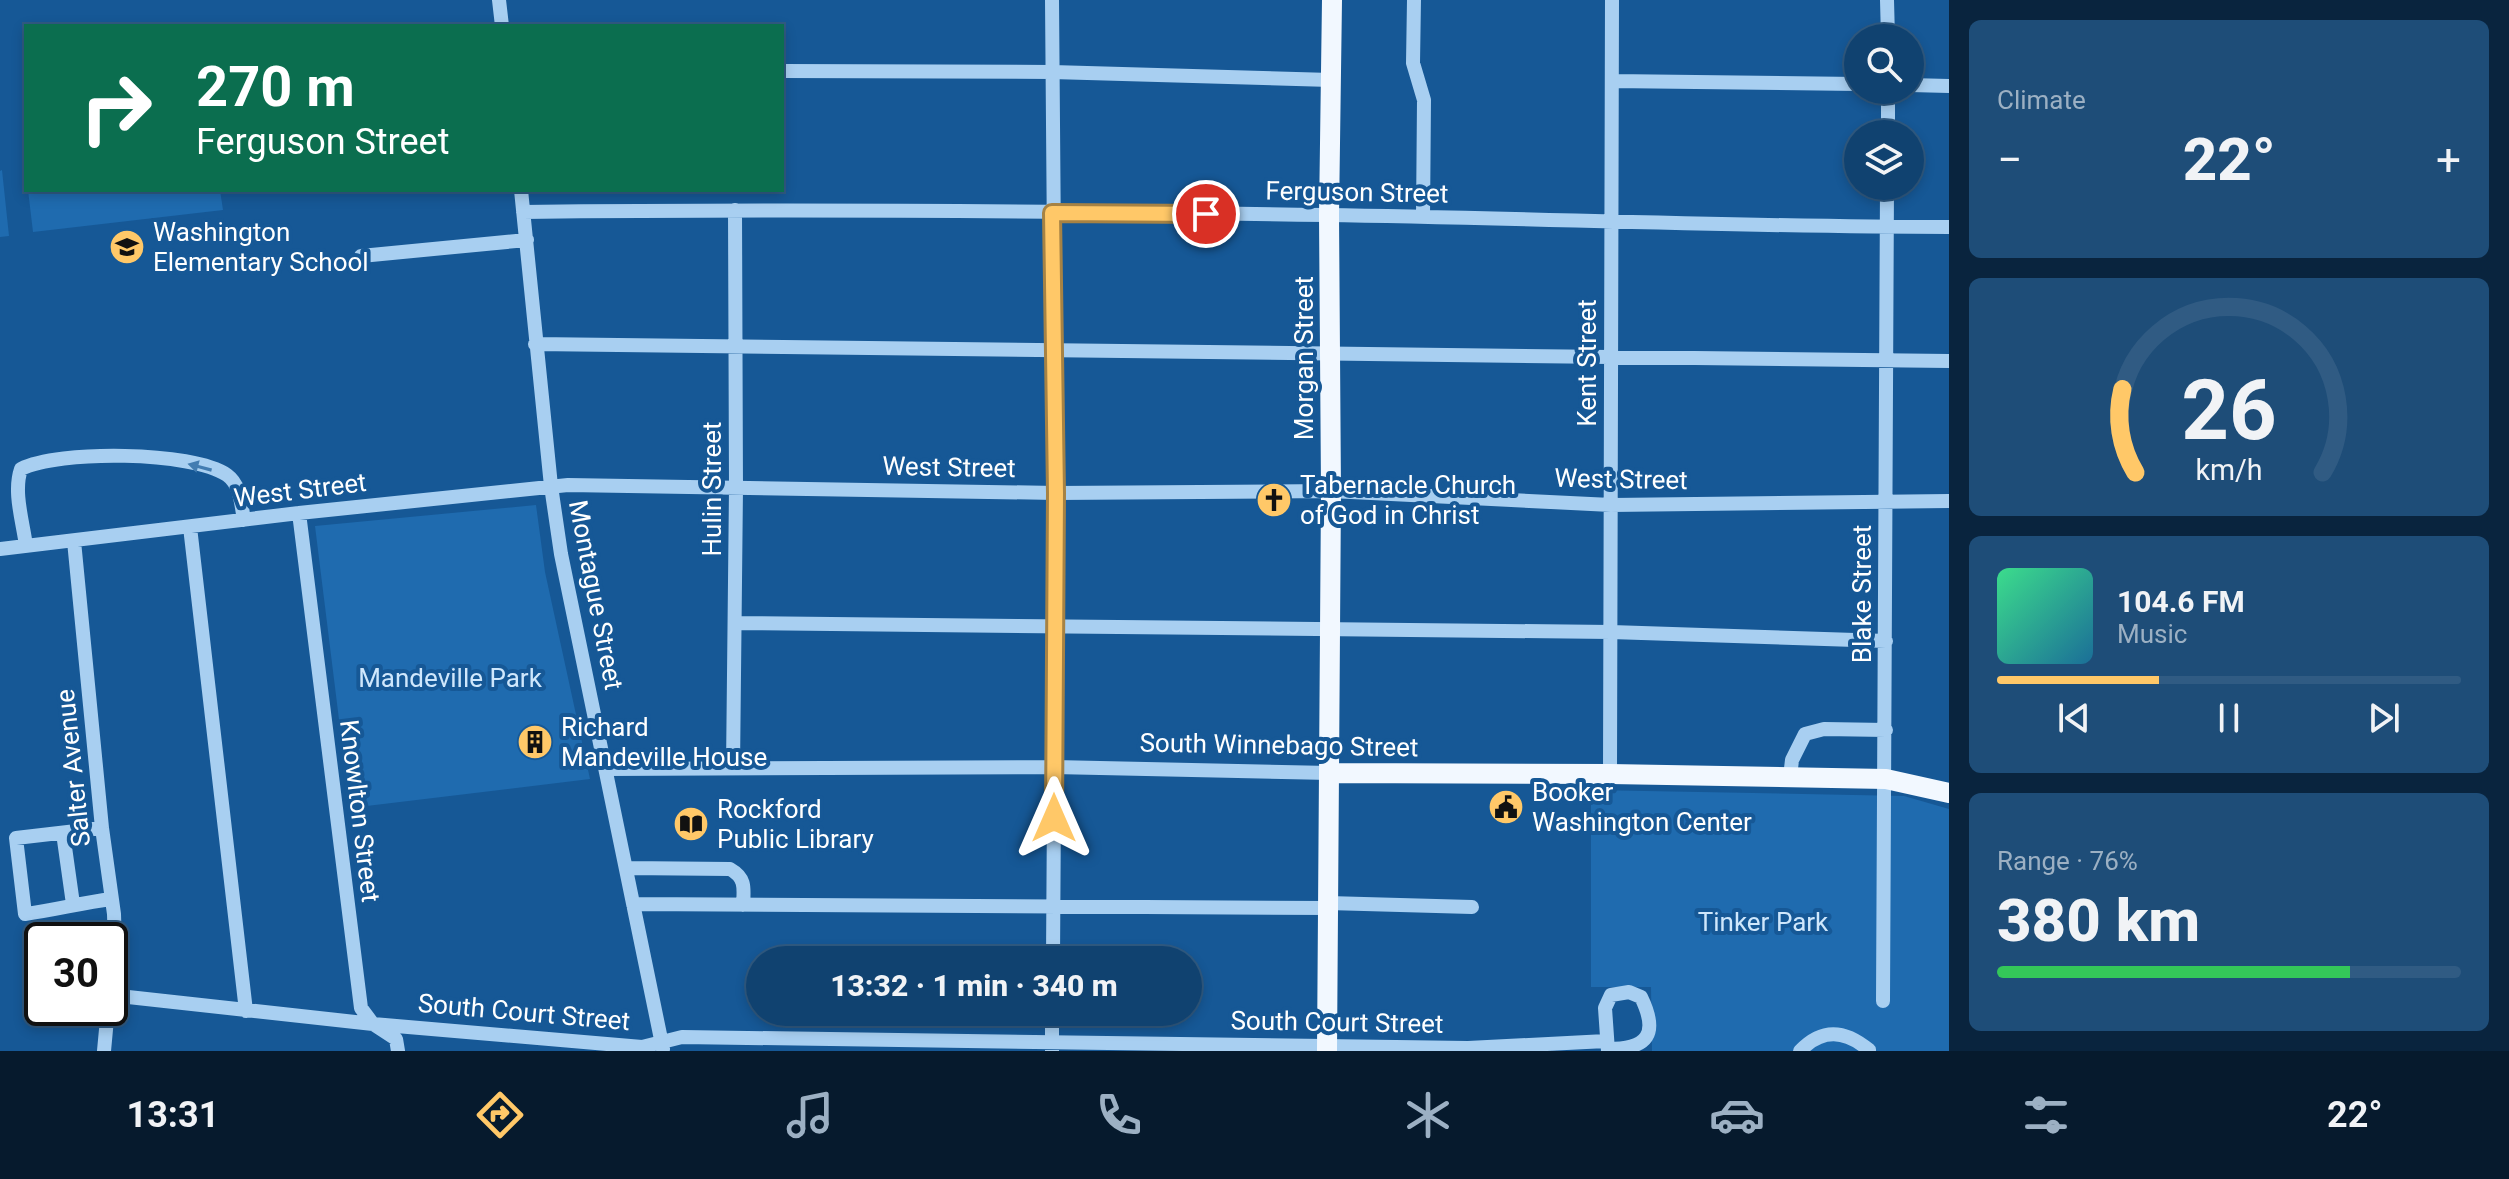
<!DOCTYPE html>
<html lang="en">
<head>
<meta charset="utf-8">
<style>
  body { margin:0; font-family:Roboto,sans-serif; background:#1e4d78; color:#f1f3f6; height:100vh; display:flex; flex-direction:column; font-size:30px; white-space:nowrap }
  * { box-sizing:border-box; margin:0 }
  p { font-size:26px; color:#9cb0c3 }
  .icon { flex:none; width:44px; height:44px; fill:none; stroke:currentColor; stroke-width:2; stroke-linecap:round; stroke-linejoin:round }
  .map { position:relative; flex:1; overflow:hidden }
  .panel { display:flex; flex-direction:column; gap:20px; padding:20px; background:#09243e; width:560px }
  .panel>* { flex:none }
  .hud { position:absolute; left:24px; top:24px; width:760px; height:168px; border-radius:0px; box-shadow:0 4px 12px #0003,0 0 0 2px #305b83; background:#0b6e4f; color:#fff; overflow:hidden }
  .tools { position:absolute; left:1844px; top:24px; display:grid; gap:16px }
  .tools a { display:grid; place-items:center; width:80px; height:80px; border-radius:50%; background:#104270; box-shadow:0 4px 12px #0003,0 0 0 2px #305b83; font-size:40px }
  .speed { position:absolute; left:24px; top:922px; display:flex; gap:16px; font-size:40px; font-weight:700; text-align:center }
  .speed>* { display:grid; place-content:center; width:104px; height:104px; border-radius:50%; background:#104270; box-shadow:0 4px 12px #0003,0 0 0 2px #305b83; line-height:1 }
  .speed .limit { border:4px solid #111; border-radius:12px; background:#fff; color:#111 }
  .pin { position:absolute; display:grid; place-items:center; width:68px; height:68px; color:#fff; margin:-34px; border:4px solid #fff; border-radius:50%; box-shadow:0 2px 8px #0007 }
  .me { position:absolute; width:88px; margin:-44px; rotate:0deg; stroke-linejoin:round; filter:drop-shadow(0 0 6px #0008) }
  .turn { display:flex; align-items:center; gap:28px; height:168px; padding:0 40px; font-size:36px }
  .turn .icon { width:104px; height:104px; stroke-width:2.5 }
  .turn b { display:block; font-size:56px; line-height:68px }
  .big { font-size:60px; font-weight:800; line-height:1.1 }
  .panel .widget { flex:1; display:flex; flex-direction:column; justify-content:center; gap:12px; min-width:0; padding:0 28px; border-radius:12px; background:#1e4d78 }
  .panel .dial { align-items:center; gap:0 }
  .dial svg { height:208px; overflow:visible; fill:none; stroke:#305b83; stroke-width:7; stroke-linecap:round; text-anchor:middle }
  .dial text { fill:#f1f3f6; stroke:none }
  .song { display:flex; align-items:center; gap:24px }
  .cover { width:96px; height:96px; border-radius:12px; background:linear-gradient(135deg,hsl(150 70% 55%),hsl(200 70% 35%)) }
  .played { height:8px; border-radius:4px; background:linear-gradient(90deg,#ffc868 35%,#305b83 35%) }
  .keys { display:flex; justify-content:space-around; direction:ltr }
  .heat { display:flex; justify-content:space-between; align-items:center; font-size:44px; direction:ltr }
  .charge { height:12px; border-radius:6px; background:linear-gradient(90deg,#34c759 76%,#305b83 0) }
  .trip { position:absolute; left:746px; top:946px; width:456px; height:80px; border-radius:40px; background:#104270; box-shadow:0 4px 12px #0003,0 0 0 2px #305b83; font-weight:800; line-height:80px; text-align:center }
  .tabs { display:flex; height:128px; justify-content:space-around; align-items:center; background:#061a2d; color:#9cb0c3 }
  .tabs .icon { width:56px; height:56px }
  .tabs .on { color:#ffc868 }
  .tabs b { font-size:36px; color:#f1f3f6 }
  main { display:flex; flex:1; min-height:0 }
  .map>svg:first-child { display:block }
</style>
</head>
<body>
<main>
<div class="map">
<svg width="1949" height="1051" viewBox="0 0 1949 1051">
  <rect width="100%" height="100%" fill="#165896"/>
  <!-- park -->
  <path fill="#1f6baf" d="M 2,170 L 9,236 L 0,237 L 0,171 Z
    M 28,190 L 220,190 L 223,210 L 33,232 Z
    M 536,505 L 545,572 L 590,779 L 350,808 L 315,526 Z
    M 1591,790 L 1904,796 L 1949,809 L 1949,1051 L 1652,1051 L 1651,987 L 1591,987 Z"/>
  <g fill="none" stroke-linecap="round" stroke-linejoin="round">
    <!-- minor -->
    <path stroke="#a8cff1" stroke-width="14" d="M 499,0 L 502,26
      M 1052,0 L 1056,493 L 1053,960
      M 1414,0 L 1413,63 L 1424,100 L 1423,217
      M 1887,0 L 1888,38
      M 782,71 L 1052,72 L 1331,80
      M 1612,81 L 1858,84
      M 1910,85 L 1949,86
      M 1888,134 L 1888,90
      M 521,190 L 551,486 L 561,554 L 663,1049
      M 523,212 C 791,209 1058,211 1326,215 C 1534,218 1741,227 1949,227
      M 361,256 L 527,240
      M 535,344 L 1949,361
      M 299,513 L 361,1008 L 373,1024 L 396,1039 L 398,1051
      M 190,527 L 246,1011
      M 74,541 L 102,828 L 114,914 L 115,948 L 110,991
      M 26,546 C 23,522 13,492 21,469 C 58,450 192,451 227,475 C 241,485 241,505 244,520
      M 0,549 L 299,513 L 568,485 L 1056,493 L 1331,491 L 1611,505 L 1949,501
      M 735,623 L 1611,632 L 1886,641
      M 733,768 L 736,488 L 735,210
      M 607,769 L 1054,767 L 1330,773
      M 1610,774 L 1612,0
      M 1790,777 L 1792,760 L 1805,734 L 1824,729 L 1886,730
      M 102,828 L 16,838 L 25,914 C 55,910 81,903 111,899
      M 63,833 L 73,904
      M 626,868 L 730,869 C 746,878 744,888 743,905
      M 1328,903 L 1472,907
      M 633,904 L 1328,908
      M 110,995 L 373,1024 L 642,1047 L 682,1037 L 1468,1048 L 1606,1041
      M 1883,1001 L 1887,186
      M 104,1051 L 108,1008
      M 1052,1051 L 1052,1012
      M 1608,1051 L 1605,1008 L 1611,995 L 1629,992 L 1641,997 C 1659,1034 1648,1049 1608,1049
      M 1800,1051 C 1822,1028 1845,1030 1869,1050"/>
    <!-- major -->
    <path stroke="#f2f8ff" stroke-width="20" d="M 1330,773 L 1610,774 L 1886,779 L 1949,793
      M 1327,1051 L 1331,491 L 1329,215 L 1332,0"/>
  </g>
  <!-- one-way arrows -->
  <defs><path id="oneway-solid" d="M-6-.8H1V-3.2L6.5 0L1 3.2V.8H-6Z" transform="scale(2)"/></defs>
  <use fill="#427cb1" href="#oneway-solid" transform="translate(200 467) rotate(-165)"/>
  <g fill="none" stroke-linecap="round" stroke-linejoin="round">
    <defs>
      <path id="route" d="M 1054,818 L 1056,493 L 1052,213 L 1206,214"/>
    </defs>
    <!-- route casing -->
    <use href="#route" stroke="#a68244" stroke-width="20"/>
    <!-- route -->
    <use href="#route" stroke="#ffc868" stroke-width="14"/>
  </g>
  <!-- icons -->
  <defs>
    <symbol id="school-disc" viewBox="-11 -11 22 22"><circle r="9.5" fill="#ffc868" stroke="#165896"/><path d="M0-5L7-2L0 1L-7-2ZM-4 1L0 2.5L4 1V4Q0 6-4 4Z" fill="#111"/></symbol>
    <symbol id="church-disc" viewBox="-11 -11 22 22"><circle r="9.5" fill="#ffc868" stroke="#165896"/><path d="M-1.2-6h2.4v3.5h3.3v2.4h-3.3V6h-2.4V-.1h-3.3v-2.4h3.3Z" fill="#111"/></symbol>
    <symbol id="building-disc" viewBox="-11 -11 22 22"><circle r="9.5" fill="#ffc868" stroke="#165896"/><path d="M-4-6H4V6H1V3H-1V6H-4ZM-2.5-4.3h1.7v1.8h-1.7ZM.8-4.3h1.7v1.8H.8ZM-2.5-1h1.7V.8h-1.7ZM.8-1h1.7V.8H.8Z" fill="#111"/></symbol>
    <symbol id="civic-disc" viewBox="-11 -11 22 22"><circle r="9.5" fill="#ffc868" stroke="#165896"/><path d="M-.6-6.5H3V-4.5H.6V-3L4-1V1h2V6H-6V1h2V-1L-.6-3ZM-1.2 2.5V6h2.4V2.5Z" fill="#111"/></symbol>
    <symbol id="library-disc" viewBox="-11 -11 22 22"><circle r="9.5" fill="#ffc868" stroke="#165896"/><path d="M-6-4Q-3-5.5-.7-3.5V5Q-3 3-6 4ZM6-4Q3-5.5 .7-3.5V5Q3 3 6 4Z" fill="#111"/></symbol>
  </defs>
  <g fill-rule="evenodd">
    <use href="#school-disc" x="107" y="227" width="40" height="40"/>
    <use href="#church-disc" x="1254" y="480" width="40" height="40"/>
    <use href="#building-disc" x="515" y="722" width="40" height="40"/>
    <use href="#civic-disc" x="1486" y="787" width="40" height="40"/>
    <use href="#library-disc" x="671" y="804" width="40" height="40"/>
  </g>
  <g text-anchor="middle" dominant-baseline="central" stroke-width="8" stroke-linejoin="round" paint-order="stroke">
    <!-- street labels -->
    <g font-size="26" fill="#fff" stroke="#165896">
      <text transform="translate(1357 192) rotate(1)">Ferguson Street</text>
      <text transform="translate(1304 358) rotate(-90)">Morgan Street</text>
      <text transform="translate(1587 363) rotate(-90)">Kent Street</text>
      <text transform="translate(949 467) rotate(1)">West Street</text>
      <text transform="translate(1621 479) rotate(1)">West Street</text>
      <text transform="translate(712 489) rotate(-90)">Hulin Street</text>
      <text transform="translate(300 490) rotate(-7)">West Street</text>
      <text transform="translate(1862 594) rotate(-90)">Blake Street</text>
      <text transform="translate(596 595) rotate(79)">Montague Street</text>
      <text transform="translate(1279 745) rotate(1)">South Winnebago Street</text>
      <text transform="translate(73 768) rotate(-96)">Salter Avenue</text>
      <text transform="translate(360 811) rotate(83)">Knowlton Street</text>
      <text transform="translate(524 1012) rotate(5)">South Court Street</text>
      <text transform="translate(1337 1022) rotate(1)">South Court Street</text>
    </g>
    <!-- poi labels -->
    <g font-size="26" fill="#fff" stroke="#165896" text-anchor="start">
      <text x="153" y="232">Washington<tspan x="153" dy="30">Elementary School</tspan></text>
      <text x="1300" y="485">Tabernacle Church<tspan x="1300" dy="30">of God in Christ</tspan></text>
      <text x="561" y="727">Richard<tspan x="561" dy="30">Mandeville House</tspan></text>
      <text x="1532" y="792">Booker<tspan x="1532" dy="30">Washington Center</tspan></text>
      <text x="717" y="809">Rockford<tspan x="717" dy="30">Public Library</tspan></text>
    </g>
    <!-- park labels -->
    <g font-size="26" fill="#cfe7fc" stroke="#165896">
      <text x="450" y="678">Mandeville Park</text>
      <text x="1763" y="922">Tinker Park</text>
    </g>
  </g>
</svg>
<div class="tools">
<a><svg class="icon" aria-label="search" viewBox="0 0 24 24"><circle cx="10" cy="10" r="6"/><path d="M15 15l6 6"/></svg></a>
<a><svg class="icon" aria-label="layers" viewBox="0 0 24 24"><path d="M12 4l9 5-9 5-9-5zM3 14l9 5 9-5"/></svg></a>
</div>
<div class="speed"><div class="limit">30</div></div>
<div class="pin" style="left:1206px;top:214px;background:#d93025"><svg class="icon" aria-label="arrive" viewBox="0 0 24 24"><path d="M6 21V4h12l-3 4 3 4H6"/></svg></div>
<svg class="me" style="left:1054px;top:818px" viewBox="-20 -20 40 40"><path d="M0-17L14 15 0 8-14 15z" fill="#ffc868" stroke="#fff" stroke-width="4"/></svg>
<div class="trip">13:32 · 1 min · 340 m</div>
<div class="hud">
<div class="turn"><svg class="icon" aria-label="right" viewBox="0 0 24 24"><path d="M7 20v-9h11M14 6l5 5-5 5"/></svg><div><b>270 m</b>Ferguson Street</div></div>
</div>
</div>
<section class="panel">
<div class="widget"><p>Climate</p>
<div class="heat"><a>−</a><b class="big">22°</b><a>+</a></div>
</div>
<div class="widget dial"><svg viewBox="0 0 100 80">
<path d="M14 69A42 42 0 1 1 86 69"/>
<path d="M14 69A42 42 0 0 1 9 37" stroke="#ffc868"/>
<text x="50" y="56" font-size="32" font-weight="700">26</text>
<text x="50" y="72" font-size="11">km/h</text>
</svg></div>
<div class="widget">
<div class="song"><i class="cover"></i><div><b>104.6 FM</b><p>Music</p></div></div>
<div class="played"></div>
<div class="keys"><svg class="icon" aria-label="previous" viewBox="0 0 24 24"><path d="M18 5L8 12l10 7zM5 5v14"/></svg><svg class="icon" aria-label="pause" viewBox="0 0 24 24"><path d="M8 5v14M16 5v14"/></svg><svg class="icon" aria-label="next" viewBox="0 0 24 24"><path d="M6 5l10 7-10 7zM19 5v14"/></svg></div>
</div>
<div class="widget"><p>Range · 76%</p><b class="big">380 km</b><div class="charge"></div></div>
</section>
</main>
<nav class="tabs">
<b>13:31</b>
<svg class="icon on" aria-label="directions" viewBox="0 0 24 24"><path d="M12 3l9 9-9 9-9-9zM9 14v-3h6M13 9l2 2-2 2"/></svg>
<svg class="icon" aria-label="music" viewBox="0 0 24 24"><path d="M9 18V5l10-2v13"/><circle cx="6" cy="18" r="3"/><circle cx="16" cy="16" r="3"/></svg>
<svg class="icon" aria-label="phone" viewBox="0 0 24 24"><path d="M5 4h4l2 5-3 2q2 4 5 5l2-3 5 2v4C11 20 4 13 5 4z"/></svg>
<svg class="icon" aria-label="climate" viewBox="0 0 24 24"><path d="M12 3v18M4 7l16 10M4 17L20 7"/></svg>
<svg class="icon" aria-label="car" viewBox="0 0 24 24"><path d="M5 17H2v-5l4-1 3-4h7l3 4 3 1v5h-3M9 17h6M6 11h13"/><circle cx="7" cy="17" r="2"/><circle cx="17" cy="17" r="2"/></svg>
<svg class="icon" aria-label="filters" viewBox="0 0 24 24"><path d="M4 7h16M4 17h16"/><circle cx="9" cy="7" r="2"/><circle cx="15" cy="17" r="2"/></svg>
<b>22°</b>
</nav>
</body>
</html>
